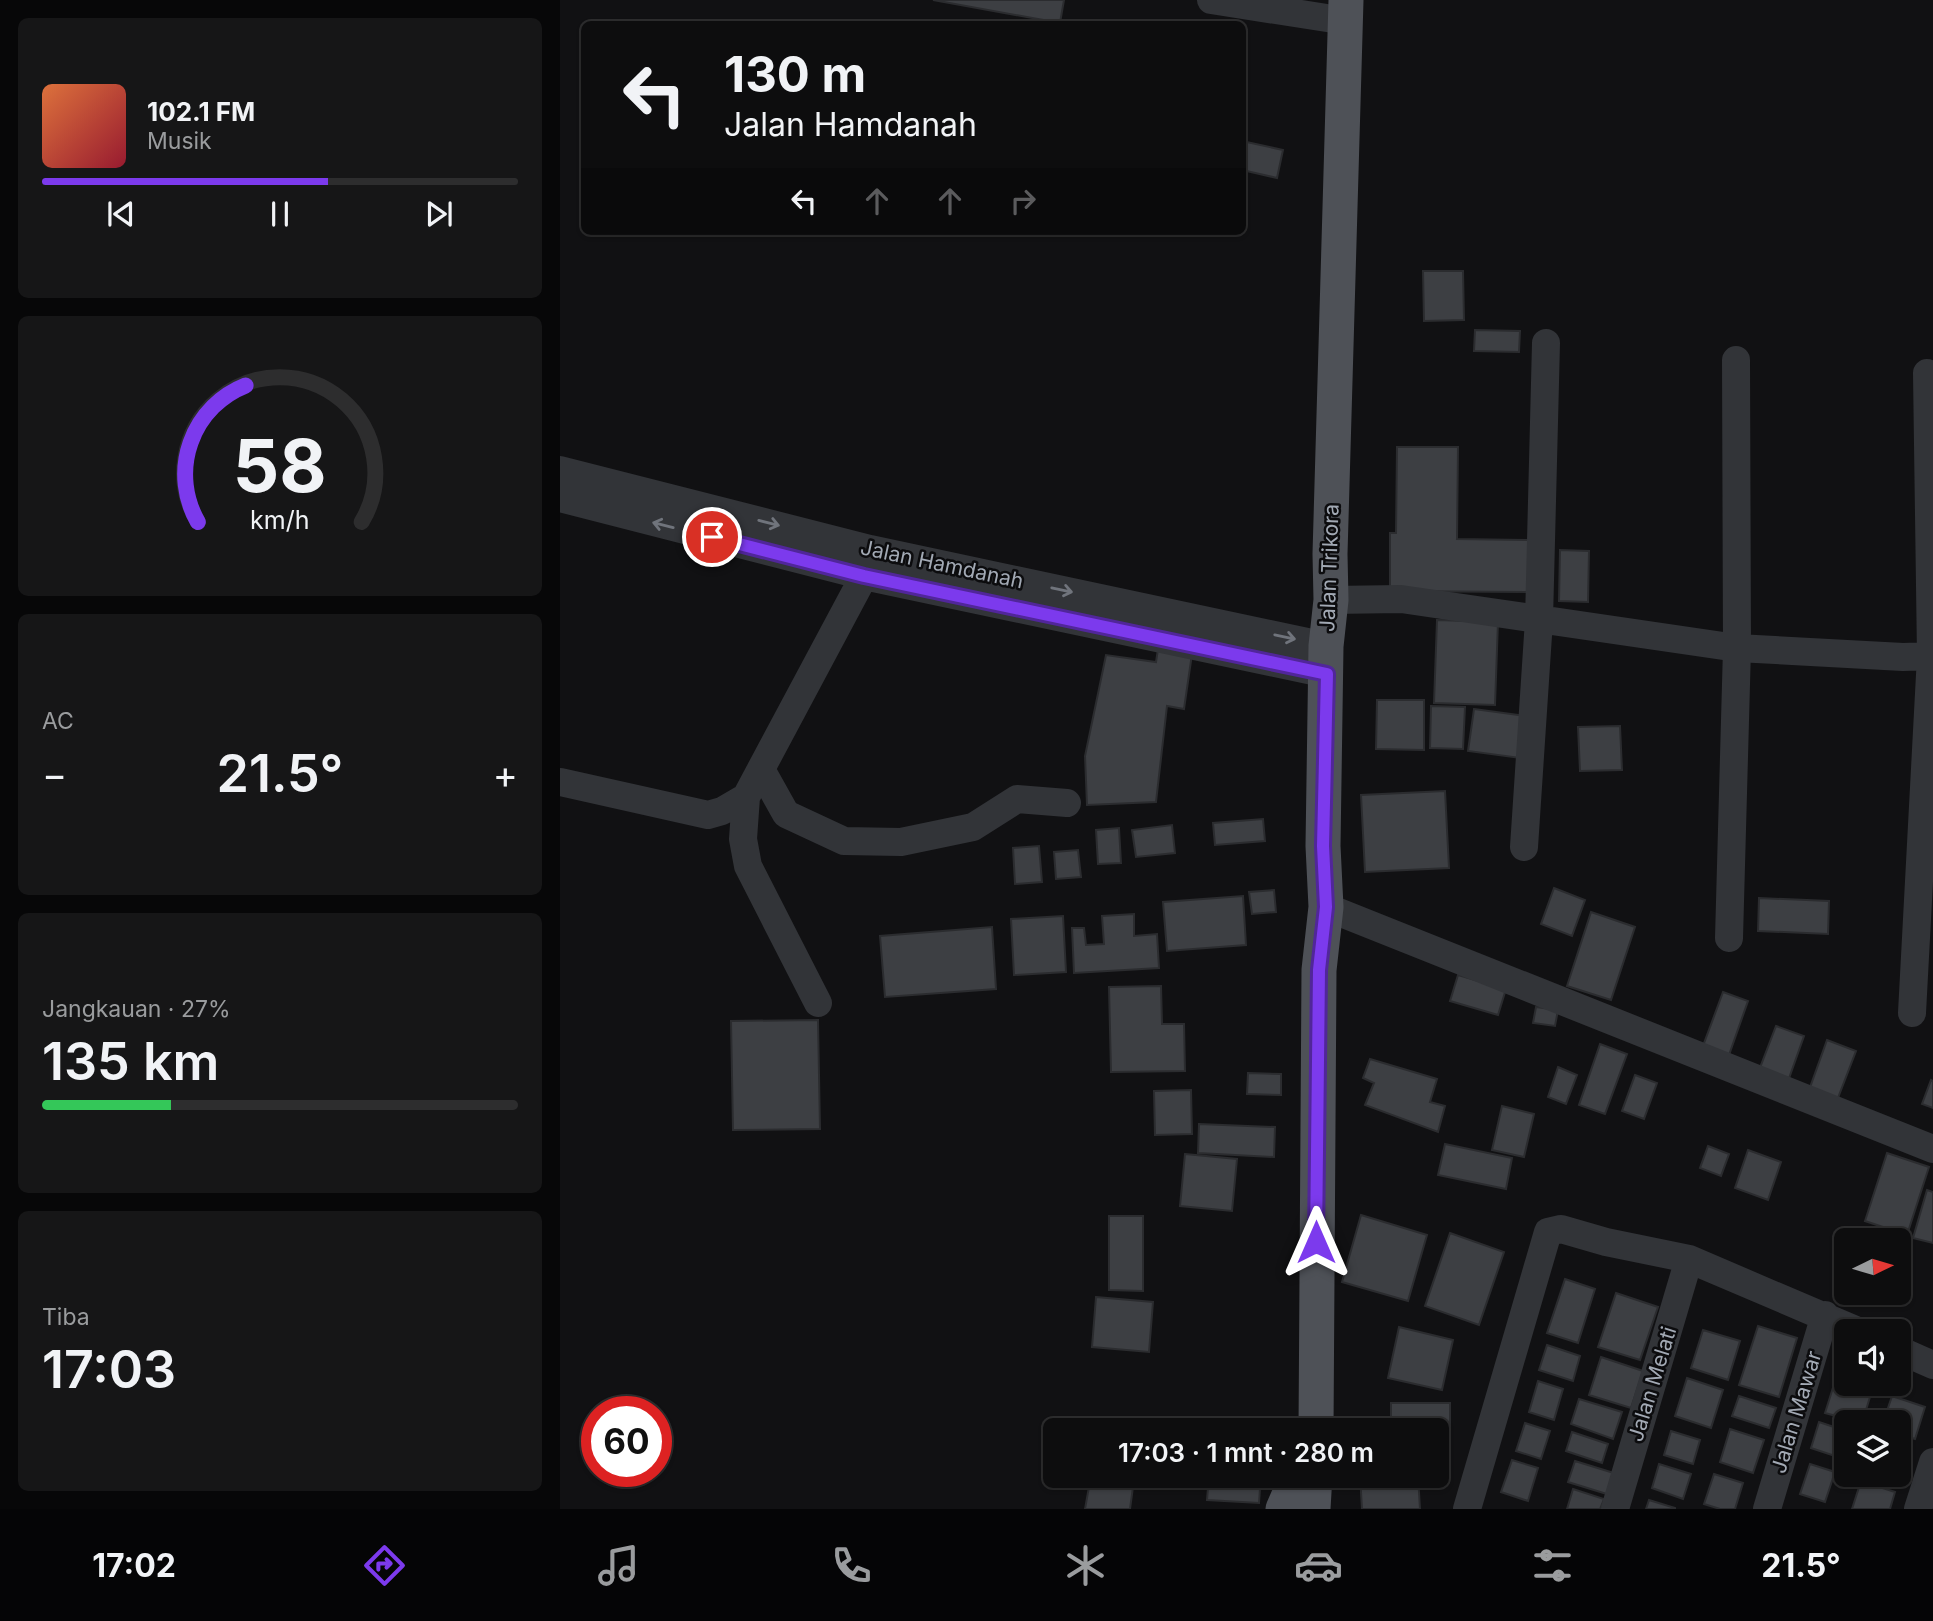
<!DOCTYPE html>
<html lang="id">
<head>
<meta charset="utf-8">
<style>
  body { margin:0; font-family:Inter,sans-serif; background:#161617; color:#f1f3f6; height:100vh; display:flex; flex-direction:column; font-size:26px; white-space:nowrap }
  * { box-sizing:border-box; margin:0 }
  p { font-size:23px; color:#9a9c9e }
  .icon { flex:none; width:38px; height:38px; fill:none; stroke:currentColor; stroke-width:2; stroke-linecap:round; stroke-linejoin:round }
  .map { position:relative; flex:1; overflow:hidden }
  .side { display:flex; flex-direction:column; gap:18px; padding:18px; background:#070708; width:560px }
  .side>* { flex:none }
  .top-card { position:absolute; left:21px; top:21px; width:665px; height:214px; border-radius:10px; box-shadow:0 2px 5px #0004,0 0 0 2px #2d2d2e; background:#0d0d0e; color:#f1f3f6; overflow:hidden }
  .needle { width:46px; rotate:85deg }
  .buttons { position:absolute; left:1274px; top:1228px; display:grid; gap:14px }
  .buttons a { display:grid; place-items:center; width:77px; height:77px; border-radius:10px; background:#0d0d0e; box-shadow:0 2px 5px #0004,0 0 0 2px #2d2d2e; font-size:35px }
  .speed { position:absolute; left:21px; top:1396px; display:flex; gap:14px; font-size:35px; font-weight:700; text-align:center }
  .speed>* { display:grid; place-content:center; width:91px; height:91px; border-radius:50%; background:#0d0d0e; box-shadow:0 2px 5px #0004,0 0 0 2px #2d2d2e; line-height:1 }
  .speed .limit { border:10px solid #d22; background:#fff; color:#111 }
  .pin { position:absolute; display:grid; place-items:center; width:60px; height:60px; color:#fff; margin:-30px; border:4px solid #fff; border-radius:50%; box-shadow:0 2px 7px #0007 }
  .me { position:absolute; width:77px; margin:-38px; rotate:0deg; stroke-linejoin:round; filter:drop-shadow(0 0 5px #0008) }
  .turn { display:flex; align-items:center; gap:24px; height:147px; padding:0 28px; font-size:32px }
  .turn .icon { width:91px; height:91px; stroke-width:2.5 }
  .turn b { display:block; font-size:49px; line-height:60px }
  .lanes { display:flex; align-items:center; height:66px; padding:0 28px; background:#0003; justify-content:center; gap:35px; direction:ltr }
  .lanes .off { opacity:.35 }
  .big { font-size:52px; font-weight:600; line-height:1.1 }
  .side .widget { flex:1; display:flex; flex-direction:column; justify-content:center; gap:10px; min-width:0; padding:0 24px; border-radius:10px; background:#161617 }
  .side .dial { align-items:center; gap:0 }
  .dial svg { height:182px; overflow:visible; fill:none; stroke:#2d2d2e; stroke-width:7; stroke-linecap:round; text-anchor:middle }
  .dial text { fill:#f1f3f6; stroke:none }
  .song { display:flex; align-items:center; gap:21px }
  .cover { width:84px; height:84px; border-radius:10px; background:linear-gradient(135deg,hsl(20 70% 55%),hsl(350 70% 35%)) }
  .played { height:7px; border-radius:4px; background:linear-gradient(90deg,#7c3aed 60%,#2d2d2e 60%) }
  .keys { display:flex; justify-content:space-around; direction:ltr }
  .heat { display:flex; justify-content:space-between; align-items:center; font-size:38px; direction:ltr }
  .charge { height:10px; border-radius:5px; background:linear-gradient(90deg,#34c759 27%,#2d2d2e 0) }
  .trip { position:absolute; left:483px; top:1418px; width:406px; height:70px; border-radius:10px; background:#0d0d0e; box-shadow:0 2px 5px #0004,0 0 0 2px #2d2d2e; font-weight:600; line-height:70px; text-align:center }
  .tabs { display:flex; height:112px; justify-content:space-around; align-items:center; background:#050506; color:#9a9c9e }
  .tabs .icon { width:49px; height:49px }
  .tabs .active { color:#7c3aed }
  .tabs b { font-size:32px; color:#f1f3f6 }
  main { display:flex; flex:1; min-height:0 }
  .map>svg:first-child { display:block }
</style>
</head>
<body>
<main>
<section class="side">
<div class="widget">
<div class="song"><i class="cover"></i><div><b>102.1 FM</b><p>Musik</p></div></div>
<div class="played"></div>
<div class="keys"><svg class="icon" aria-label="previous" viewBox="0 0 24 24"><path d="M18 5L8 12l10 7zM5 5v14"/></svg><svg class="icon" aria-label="pause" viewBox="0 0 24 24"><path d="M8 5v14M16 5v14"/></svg><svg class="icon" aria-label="next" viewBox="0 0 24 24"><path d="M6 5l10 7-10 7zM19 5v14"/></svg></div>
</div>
<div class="widget dial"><svg viewBox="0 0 100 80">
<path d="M14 69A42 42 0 1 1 86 69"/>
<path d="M14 69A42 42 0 0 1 35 9" stroke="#7c3aed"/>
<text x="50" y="56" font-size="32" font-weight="700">58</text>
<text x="50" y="72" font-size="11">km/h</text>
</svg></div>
<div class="widget"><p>AC</p>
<div class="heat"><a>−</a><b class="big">21.5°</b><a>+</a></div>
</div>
<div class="widget"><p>Jangkauan · 27%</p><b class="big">135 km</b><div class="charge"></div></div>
<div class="widget"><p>Tiba</p><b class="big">17:03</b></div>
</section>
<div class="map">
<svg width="1373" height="1509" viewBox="0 0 1373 1509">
  <rect width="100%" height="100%" fill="#111113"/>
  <!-- building -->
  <path fill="#3d3f43" stroke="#2b2c2f" stroke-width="2" d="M 373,0 L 504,0 L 500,23 Z
    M 682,141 L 723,150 L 717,178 L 682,170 Z
    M 863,271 L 903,271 L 904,320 L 864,321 Z
    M 915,330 L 960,331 L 959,352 L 914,351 Z
    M 837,447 L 898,447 L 897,539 L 971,540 L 970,592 L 830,591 L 830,533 L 836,533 Z
    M 1000,550 L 1029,551 L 1028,602 L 999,601 Z
    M 877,620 L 938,622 L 935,705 L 874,703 Z
    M 598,649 L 632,654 L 624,709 L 607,706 L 596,802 L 527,805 L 525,756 L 546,655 L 596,662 Z
    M 817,700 L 864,700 L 864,750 L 816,749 Z
    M 871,706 L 905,707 L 903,749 L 870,748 Z
    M 914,709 L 966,716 L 960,758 L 908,751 Z
    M 1060,726 L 1062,770 L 1020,771 L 1018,727 Z
    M 885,791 L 889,868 L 805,872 L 801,795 Z
    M 703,819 L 705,841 L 655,845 L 653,823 Z
    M 612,825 L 615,853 L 576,857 L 572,830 Z
    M 559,828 L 561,863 L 538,864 L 536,830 Z
    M 479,846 L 482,882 L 455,884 L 453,848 Z
    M 518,850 L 521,877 L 496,879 L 494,852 Z
    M 994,888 L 1025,900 L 1012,936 L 981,924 Z
    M 714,890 L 716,912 L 692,914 L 689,892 Z
    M 683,896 L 686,945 L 607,951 L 603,902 Z
    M 1199,898 L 1269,901 L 1268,934 L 1198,931 Z
    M 1031,912 L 1075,927 L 1051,1000 L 1007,986 Z
    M 574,914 L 574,936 L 597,934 L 599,968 L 514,973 L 512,928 L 524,928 L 526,945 L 544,944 L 542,916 Z
    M 503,916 L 506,972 L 454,975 L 451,919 Z
    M 432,927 L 436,989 L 325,997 L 320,936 Z
    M 898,975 L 946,989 L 938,1015 L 890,1001 Z
    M 601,986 L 602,1024 L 624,1024 L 625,1071 L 551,1072 L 549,987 Z
    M 1163,992 L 1188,1001 L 1169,1055 L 1143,1046 Z
    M 976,1007 L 998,1010 L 995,1026 L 973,1023 Z
    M 258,1020 L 260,1129 L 173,1130 L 171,1021 Z
    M 1216,1026 L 1244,1036 L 1227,1084 L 1198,1073 Z
    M 1267,1040 L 1296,1051 L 1276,1103 L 1248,1093 Z
    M 1040,1044 L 1067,1054 L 1045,1114 L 1019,1105 Z
    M 810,1059 L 877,1079 L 870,1102 L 885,1106 L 878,1132 L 805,1105 L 814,1083 L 803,1078 Z
    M 998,1067 L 1017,1075 L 1006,1104 L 988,1097 Z
    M 688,1073 L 721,1074 L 721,1095 L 687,1094 Z
    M 1075,1075 L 1097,1083 L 1084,1119 L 1062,1111 Z
    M 1371,1080 L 1373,1081 L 1373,1108 L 1362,1104 Z
    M 631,1090 L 632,1134 L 595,1135 L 594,1091 Z
    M 942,1106 L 974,1114 L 964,1157 L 932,1150 Z
    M 639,1124 L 715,1127 L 714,1157 L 638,1153 Z
    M 885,1144 L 952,1158 L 946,1189 L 878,1175 Z
    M 1148,1146 L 1169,1154 L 1161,1176 L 1140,1168 Z
    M 1188,1150 L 1221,1162 L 1208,1200 L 1175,1188 Z
    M 1327,1153 L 1369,1167 L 1347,1235 L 1305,1221 Z
    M 625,1154 L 677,1159 L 672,1211 L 620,1206 Z
    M 1367,1190 L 1373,1192 L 1373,1243 L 1353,1238 Z
    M 801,1215 L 867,1235 L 848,1301 L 782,1282 Z
    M 549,1216 L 583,1216 L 583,1291 L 549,1290 Z
    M 890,1233 L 944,1252 L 919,1325 L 865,1306 Z
    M 1005,1279 L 1035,1289 L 1018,1343 L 987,1333 Z
    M 1056,1293 L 1098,1307 L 1080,1360 L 1038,1347 Z
    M 536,1297 L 593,1302 L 589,1352 L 532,1347 Z
    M 1198,1326 L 1237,1338 L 1219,1397 L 1179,1385 Z
    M 839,1327 L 893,1340 L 882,1390 L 828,1378 Z
    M 1143,1330 L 1180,1341 L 1168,1380 L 1131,1368 Z
    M 987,1345 L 1020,1356 L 1013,1381 L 979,1370 Z
    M 1283,1356 L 1286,1358 L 1286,1384 L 1314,1384 L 1302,1423 L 1265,1413 Z
    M 1041,1357 L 1083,1371 L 1071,1408 L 1029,1395 Z
    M 1127,1378 L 1163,1390 L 1151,1428 L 1115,1416 Z
    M 978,1381 L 1003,1389 L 994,1420 L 969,1412 Z
    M 1179,1396 L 1216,1408 L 1209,1428 L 1172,1416 Z
    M 1332,1396 L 1365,1407 L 1355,1439 L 1339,1434 L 1339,1423 L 1323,1423 Z
    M 1019,1399 L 1062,1412 L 1053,1439 L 1011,1424 Z
    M 831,1403 L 890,1403 L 890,1453 L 877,1453 L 877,1430 L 831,1430 Z
    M 1259,1422 L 1286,1431 L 1286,1451 L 1284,1459 L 1251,1448 Z
    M 965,1423 L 990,1431 L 981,1459 L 956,1451 Z
    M 1170,1429 L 1204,1440 L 1193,1473 L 1160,1462 Z
    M 1111,1431 L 1140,1440 L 1133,1464 L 1104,1455 Z
    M 1012,1432 L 1048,1444 L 1042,1463 L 1006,1451 Z
    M 1339,1444 L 1349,1448 L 1338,1481 L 1321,1475 L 1339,1475 Z
    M 952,1460 L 978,1468 L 968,1501 L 941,1492 Z
    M 1015,1461 L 1057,1474 L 1050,1495 L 1008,1482 Z
    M 1099,1464 L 1131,1474 L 1123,1499 L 1092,1488 Z
    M 1250,1464 L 1275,1472 L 1265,1502 L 1240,1494 Z
    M 1154,1474 L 1183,1483 L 1175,1509 L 1160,1509 L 1144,1504 Z
    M 649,1475 L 701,1475 L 699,1503 L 647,1500 Z
    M 800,1475 L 858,1475 L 860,1509 L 802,1509 Z
    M 530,1481 L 573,1487 L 570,1509 L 525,1509 Z
    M 1301,1481 L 1335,1492 L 1330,1509 L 1292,1509 Z
    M 1013,1489 L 1044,1499 L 1040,1509 L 1007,1509 Z
    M 1089,1500 L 1115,1508 L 1115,1509 L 1086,1509 Z"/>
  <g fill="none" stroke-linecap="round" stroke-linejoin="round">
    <!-- minor -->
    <path stroke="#323438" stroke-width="28" d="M 651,0 L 786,21
      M 0,470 L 310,549 L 766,646
      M 0,498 L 304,576 L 767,674
      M 771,600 L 841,599 L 1177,648 L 1343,657 L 1373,656
      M 202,771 L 226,814 L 284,841 L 341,842 L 413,827 L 457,799 L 507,803
      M 0,782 L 148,815 L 162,811 L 186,797
      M 964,847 L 979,620 L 986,343
      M 766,907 L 1373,1149
      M 1169,938 L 1177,648 L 1176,360
      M 258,1003 L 188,866 L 183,839 L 186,797 L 304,576 L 308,558
      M 1352,1013 L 1371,656 L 1367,373
      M 1339,1350 L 1373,1365
      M 907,1509 L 988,1232 L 1001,1229 L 1046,1242 L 1129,1259 L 1300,1332
      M 1055,1509 L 1129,1259
      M 1207,1509 L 1265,1315
      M 1358,1509 L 1373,1462"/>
    <!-- major -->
    <path stroke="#4e5157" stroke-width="35" d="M 756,1430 L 759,970 L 766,907 L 763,846 L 766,646 L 771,600 L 770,554 L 786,0
      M 723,1509 L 738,1475
      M 753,1509 L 755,1475"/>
  </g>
  <!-- one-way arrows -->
  <defs><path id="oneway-shaft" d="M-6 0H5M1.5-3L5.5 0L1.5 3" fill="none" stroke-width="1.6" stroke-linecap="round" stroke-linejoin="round" transform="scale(1.75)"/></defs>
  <g stroke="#70747c">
    <use href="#oneway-shaft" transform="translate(209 523) rotate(14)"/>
    <use href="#oneway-shaft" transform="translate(103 525) rotate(-166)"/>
    <use href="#oneway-shaft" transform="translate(502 590) rotate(12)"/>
    <use href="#oneway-shaft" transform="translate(725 637) rotate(12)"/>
  </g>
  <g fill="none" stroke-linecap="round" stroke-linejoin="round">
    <defs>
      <path id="route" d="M 152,537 L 304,576 L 767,674 L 763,846 L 766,907 L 759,970 L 756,1242"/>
    </defs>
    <!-- route casing -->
    <use href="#route" stroke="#51269a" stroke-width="18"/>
    <!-- route -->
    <use href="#route" stroke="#7c3aed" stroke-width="12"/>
  </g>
  <g text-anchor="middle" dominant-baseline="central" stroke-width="5" stroke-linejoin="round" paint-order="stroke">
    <!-- street labels -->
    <g font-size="21" fill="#a2a9b4" stroke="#0c0c0e">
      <text transform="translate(382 564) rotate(12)">Jalan Hamdanah</text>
      <text transform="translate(769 568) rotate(-88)">Jalan Trikora</text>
      <text transform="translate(1092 1384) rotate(-73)">Jalan Melati</text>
      <text transform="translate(1236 1412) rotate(-73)">Jalan Mawar</text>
    </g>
  </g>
</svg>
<div class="buttons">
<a><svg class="needle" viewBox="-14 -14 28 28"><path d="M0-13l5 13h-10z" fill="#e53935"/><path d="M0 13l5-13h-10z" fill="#9a9c9e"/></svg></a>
<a><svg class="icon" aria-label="sound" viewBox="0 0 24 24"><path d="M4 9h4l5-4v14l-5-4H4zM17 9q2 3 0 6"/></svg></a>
<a><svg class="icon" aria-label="layers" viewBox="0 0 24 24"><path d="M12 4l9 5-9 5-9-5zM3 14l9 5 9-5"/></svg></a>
</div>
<div class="speed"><div class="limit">60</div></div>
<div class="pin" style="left:152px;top:537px;background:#d93025"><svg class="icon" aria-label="arrive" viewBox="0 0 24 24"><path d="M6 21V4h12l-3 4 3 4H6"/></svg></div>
<svg class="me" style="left:756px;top:1242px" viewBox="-20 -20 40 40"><path d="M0-17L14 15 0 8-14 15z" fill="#7c3aed" stroke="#fff" stroke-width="4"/></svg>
<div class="trip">17:03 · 1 mnt · 280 m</div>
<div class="top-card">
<div class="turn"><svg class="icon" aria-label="left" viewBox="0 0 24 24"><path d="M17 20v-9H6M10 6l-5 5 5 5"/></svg><div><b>130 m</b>Jalan Hamdanah</div></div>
<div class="lanes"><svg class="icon" aria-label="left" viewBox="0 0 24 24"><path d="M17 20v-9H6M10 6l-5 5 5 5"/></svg><svg class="icon off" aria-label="ahead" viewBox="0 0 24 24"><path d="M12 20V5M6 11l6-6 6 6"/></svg><svg class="icon off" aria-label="ahead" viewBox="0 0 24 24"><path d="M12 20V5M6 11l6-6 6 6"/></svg><svg class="icon off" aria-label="right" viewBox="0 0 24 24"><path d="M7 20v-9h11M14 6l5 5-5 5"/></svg></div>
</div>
</div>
</main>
<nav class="tabs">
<b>17:02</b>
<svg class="icon active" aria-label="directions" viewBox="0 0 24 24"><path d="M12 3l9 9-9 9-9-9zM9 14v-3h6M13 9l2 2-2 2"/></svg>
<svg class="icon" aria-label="music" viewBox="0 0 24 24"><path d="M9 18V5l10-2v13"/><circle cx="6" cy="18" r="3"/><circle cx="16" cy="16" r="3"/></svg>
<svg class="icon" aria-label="phone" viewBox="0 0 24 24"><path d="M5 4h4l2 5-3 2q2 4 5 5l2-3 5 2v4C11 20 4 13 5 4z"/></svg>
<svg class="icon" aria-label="climate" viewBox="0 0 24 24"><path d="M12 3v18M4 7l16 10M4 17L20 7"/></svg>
<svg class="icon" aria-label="car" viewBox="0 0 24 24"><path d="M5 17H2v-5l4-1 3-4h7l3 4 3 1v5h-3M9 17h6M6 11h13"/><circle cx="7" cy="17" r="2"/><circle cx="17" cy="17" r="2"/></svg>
<svg class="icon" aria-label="filters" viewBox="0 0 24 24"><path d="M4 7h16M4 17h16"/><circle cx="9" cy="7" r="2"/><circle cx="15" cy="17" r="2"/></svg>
<b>21.5°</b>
</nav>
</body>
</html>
